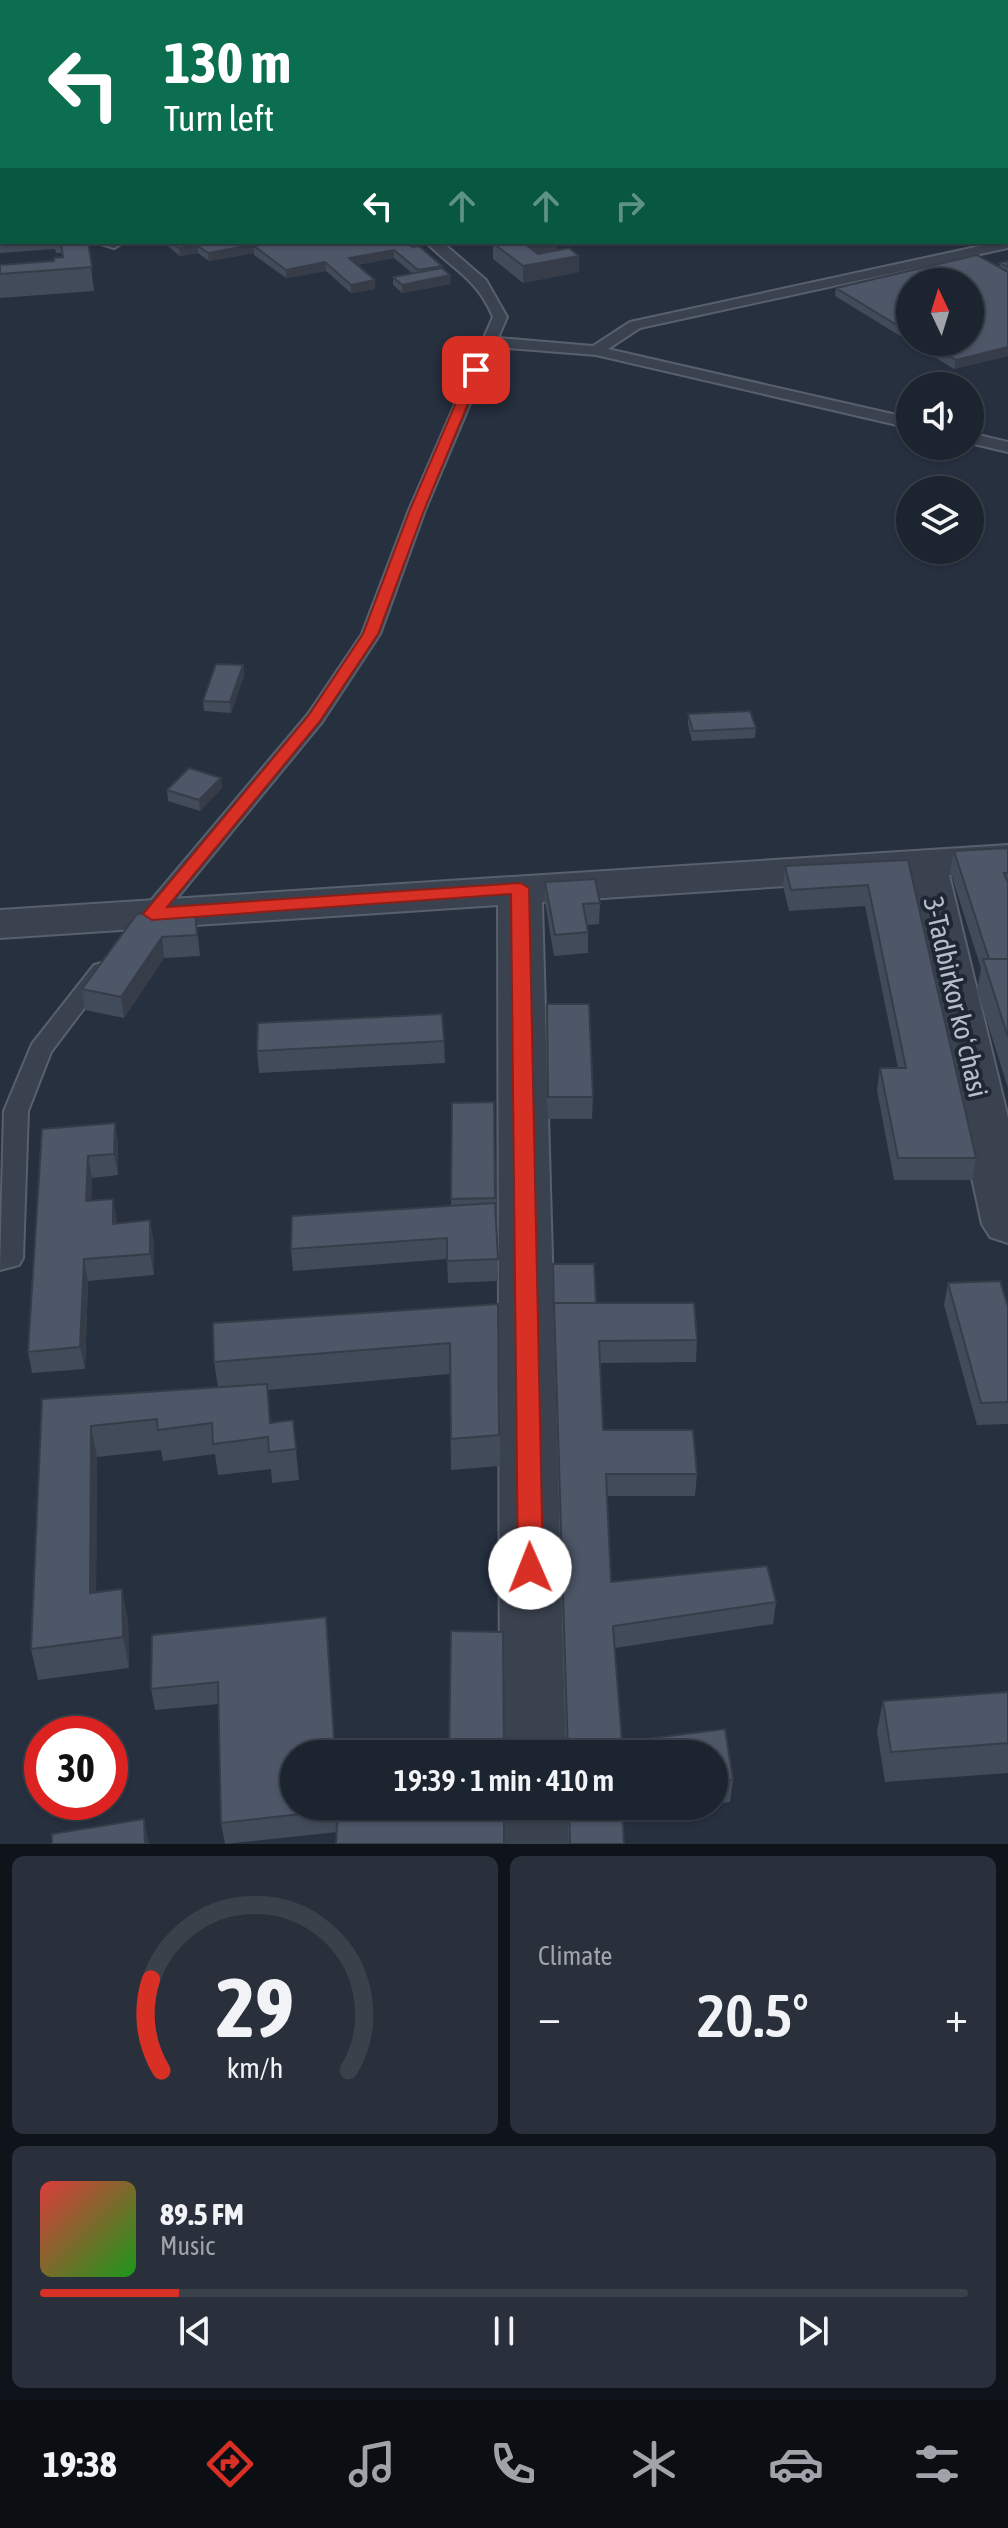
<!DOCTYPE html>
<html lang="en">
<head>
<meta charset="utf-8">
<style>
  body { margin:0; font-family:"Asap Condensed",sans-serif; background:#29303b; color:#f1f3f6; height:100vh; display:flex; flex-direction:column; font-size:30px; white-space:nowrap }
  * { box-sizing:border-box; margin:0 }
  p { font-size:26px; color:#a0a4aa }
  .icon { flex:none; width:44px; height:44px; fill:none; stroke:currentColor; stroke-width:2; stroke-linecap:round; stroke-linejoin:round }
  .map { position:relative; height:1844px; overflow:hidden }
  .side { display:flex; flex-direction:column; gap:12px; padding:12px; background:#0f141a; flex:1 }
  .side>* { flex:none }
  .banner { position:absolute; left:0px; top:0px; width:1008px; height:244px; box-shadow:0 2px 6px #0004,0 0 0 2px #3a414b; background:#0b6e4f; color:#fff; overflow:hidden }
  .needle { width:52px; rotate:356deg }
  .fabs { position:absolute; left:896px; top:268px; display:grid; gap:16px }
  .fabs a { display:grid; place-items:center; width:88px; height:88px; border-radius:50%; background:#1c242f; box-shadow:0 2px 6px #0004,0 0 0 2px #3a414b; font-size:40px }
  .speed { position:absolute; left:24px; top:1716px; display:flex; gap:16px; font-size:40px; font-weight:700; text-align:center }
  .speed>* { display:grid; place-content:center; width:104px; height:104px; border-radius:50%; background:#1c242f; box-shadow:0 2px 6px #0004,0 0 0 2px #3a414b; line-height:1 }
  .speed .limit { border:12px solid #d22; background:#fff; color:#111 }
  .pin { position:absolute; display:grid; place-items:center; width:68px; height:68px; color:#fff; margin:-34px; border-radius:16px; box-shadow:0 4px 12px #0006 }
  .me { position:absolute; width:88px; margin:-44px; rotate:359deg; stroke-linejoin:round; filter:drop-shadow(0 0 6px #0008) }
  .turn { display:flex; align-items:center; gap:28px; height:168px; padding:0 32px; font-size:36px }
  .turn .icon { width:104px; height:104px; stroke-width:2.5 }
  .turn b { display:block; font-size:56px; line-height:68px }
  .lanes { display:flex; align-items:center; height:76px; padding:0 32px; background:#0003; justify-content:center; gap:40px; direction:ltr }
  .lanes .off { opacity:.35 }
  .big { font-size:60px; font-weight:600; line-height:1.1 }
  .side .tile { flex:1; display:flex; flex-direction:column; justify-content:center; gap:12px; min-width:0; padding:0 28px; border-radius:12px; background:#29303b }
  .side .dial { align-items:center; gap:0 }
  .dial svg { height:208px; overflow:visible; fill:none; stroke:#3a414b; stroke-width:7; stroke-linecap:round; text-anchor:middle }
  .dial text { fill:#f1f3f6; stroke:none }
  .song { display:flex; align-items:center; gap:24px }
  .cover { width:96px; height:96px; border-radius:12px; background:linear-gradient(135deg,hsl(0 70% 55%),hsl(120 70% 35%)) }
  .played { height:8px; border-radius:4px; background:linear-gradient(90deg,#d93025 15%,#3a414b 15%) }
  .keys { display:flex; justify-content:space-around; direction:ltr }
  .heat { display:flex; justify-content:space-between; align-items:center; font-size:44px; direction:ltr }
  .side .tiles { flex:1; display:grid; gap:12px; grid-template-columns:1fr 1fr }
  .tile:last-child { grid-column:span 2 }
  .trip { position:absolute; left:280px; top:1740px; width:448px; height:80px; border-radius:40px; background:#1c242f; box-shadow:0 2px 6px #0004,0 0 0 2px #3a414b; font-weight:600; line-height:80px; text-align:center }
  .tabs { display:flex; height:128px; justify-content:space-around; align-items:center; background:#0b0e13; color:#a0a4aa }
  .tabs .icon { width:56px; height:56px }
  .tabs .on { color:#d93025 }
  .tabs b { font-size:36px; color:#f1f3f6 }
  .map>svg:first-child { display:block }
</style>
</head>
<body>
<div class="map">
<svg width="1008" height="1844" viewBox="0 0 1008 1844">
  <rect width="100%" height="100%" fill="#26303f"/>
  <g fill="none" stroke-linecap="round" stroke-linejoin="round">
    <!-- canal -->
    <path stroke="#3d4d67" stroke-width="42" d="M 17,2 L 21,0"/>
    <defs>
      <path id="lane" d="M 193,0 L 203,0 L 203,2 L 193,2 Z
        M 655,0 L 666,0 L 667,2 L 656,2 Z
        M 813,0 L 824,0 L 825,2 L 814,2 Z
        M 909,0 L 920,0 L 921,2 L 910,2 Z
        M 0,158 L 2,158 L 2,166 L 0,166 Z
        M 1008,240 L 1008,248 L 640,328 L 608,349 L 910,418 L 910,428 L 596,355 L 494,347 L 425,510 L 380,634 L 322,722 L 154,926 L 138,926 L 135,921 L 138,916 L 308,714 L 362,634 L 409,510 L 493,317 C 477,278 453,270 426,242 L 442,242 L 486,280 L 507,317 L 498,338 L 593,346 L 630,322 Z
        M 95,242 L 119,242 L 121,244 L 114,248 Z
        M 970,433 L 1008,442 L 1008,452 L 970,443 Z
        M 102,963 L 110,965 L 113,970 L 51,1052 L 28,1111 L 23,1258 L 19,1265 L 0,1270 L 4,1111 L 32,1044 L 94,965 Z"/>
      <path id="street" d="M 1008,845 L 1008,871 L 949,875 L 1008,1118 L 1008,1243 L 990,1237 L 982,1224 L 907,878 L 542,902 L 566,1754 L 500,1754 L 498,905 L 0,938 L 0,910 Z
        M 501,1806 L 567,1806 L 569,1844 L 501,1844 Z"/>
      <path id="secondary" d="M 2,50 L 2,64 L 0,65 L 0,51 Z"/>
    </defs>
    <!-- lane casing -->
    <use href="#lane" stroke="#58606d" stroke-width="4"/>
    <!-- street casing -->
    <use href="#street" stroke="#58606d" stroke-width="4"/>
    <!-- secondary casing -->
    <use href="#secondary" stroke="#58606d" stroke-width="4"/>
    <!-- lane -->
    <use href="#lane" fill="#3a424f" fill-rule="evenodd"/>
    <!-- street -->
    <use href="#street" fill="#3a424f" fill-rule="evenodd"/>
    <!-- secondary -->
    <use href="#secondary" fill="#495162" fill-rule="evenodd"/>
  </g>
  <!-- wall -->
  <path fill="#424b59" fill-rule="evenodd" d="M 473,0 L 651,0 L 651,2 L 474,2 Z
    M 739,0 L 814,0 L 814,2 L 739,2 Z
    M 923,0 L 1008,0 L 1008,31 L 1006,31 L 1006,2 L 926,2 Z
    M 0,208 L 2,209 L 2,242 L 88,242 L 94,291 L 0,298 L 0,265 L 54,261 L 63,257 L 62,253 L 56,253 L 55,249 L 0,253 Z
    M 163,242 L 404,242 L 442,269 L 451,284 L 402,293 L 393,285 L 393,277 L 412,273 L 394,258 L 357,265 L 375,289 L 351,293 L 326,271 L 286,278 L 254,255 L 254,253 L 209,261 L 198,253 L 180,256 Z
    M 500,242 L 557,242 L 557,250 L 579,256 L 579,272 L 523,283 L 493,259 L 493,243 Z
    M 1008,261 L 1008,356 L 954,369 L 835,296 L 836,288 L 999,268 L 1000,263 ZM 910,282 L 970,342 L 910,342 Z
    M 243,665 L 244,676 L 231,713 L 204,711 L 203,701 Z
    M 688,714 L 756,728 L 755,738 L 692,741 L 688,724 Z
    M 221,778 L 222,788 L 200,811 L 168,801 L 167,790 Z
    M 1008,848 L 1008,1088 L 977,990 L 981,968 L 950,871 L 954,851 Z
    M 908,860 L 976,1158 L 972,1180 L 894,1180 L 877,1090 L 880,1068 L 898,1068 L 865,906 L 789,911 L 783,886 L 785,866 Z
    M 545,882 L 600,903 L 599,924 L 587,925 L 588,932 L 588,953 L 554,956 L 545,903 Z
    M 195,908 L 200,956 L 164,958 L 124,1018 L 85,1010 L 82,989 Z
    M 547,1004 L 593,1097 L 592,1119 L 548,1119 Z
    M 444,1041 L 445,1063 L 259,1073 L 257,1051 Z
    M 494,1102 L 498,1281 L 448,1283 L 447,1259 L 293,1271 L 291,1249 L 451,1206 L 452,1103 Z
    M 115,1123 L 118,1144 L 118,1175 L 92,1178 L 91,1201 L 113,1199 L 117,1224 L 154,1242 L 154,1275 L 88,1281 L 85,1369 L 32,1373 L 28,1352 L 42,1129 Z
    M 553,1264 L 594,1264 L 596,1303 L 694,1303 L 697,1340 L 696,1362 L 600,1363 L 603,1430 L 693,1430 L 697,1474 L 695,1496 L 607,1496 L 611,1582 L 767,1566 L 776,1602 L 773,1624 L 615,1648 L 622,1742 L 725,1729 L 733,1780 L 730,1802 L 714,1804 L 714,1754 L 566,1754 Z
    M 948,1283 L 1008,1307 L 1008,1424 L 977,1425 L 944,1305 Z
    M 498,1304 L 499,1466 L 451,1470 L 450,1374 L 267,1390 L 271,1423 L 293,1420 L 299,1480 L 272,1483 L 271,1469 L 218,1475 L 215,1454 L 163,1461 L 161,1450 L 97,1457 L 96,1592 L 128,1620 L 129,1668 L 38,1680 L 31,1649 L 42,1399 L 218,1387 L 214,1362 Z
    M 326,1617 L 294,1806 L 504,1806 L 337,1832 L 225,1844 L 221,1823 L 219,1704 L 155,1710 L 151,1689 Z
    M 1008,1692 L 1008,1773 L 885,1782 L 877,1731 L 883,1701 Z
    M 568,1806 L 701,1806 L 623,1818 L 624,1844 L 569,1844 Z"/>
  <!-- shaded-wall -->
  <path fill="#363d49" d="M 266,242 L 311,242 L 254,246 L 254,253 L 209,261 L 208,253 Z
    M 542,242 L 557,242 L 557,255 L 526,261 L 526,245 Z
    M 197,245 L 198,253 L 180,256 L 179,248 Z
    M 394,250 L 394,258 L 349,266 L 349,258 Z
    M 579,256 L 579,272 L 523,283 L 523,266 Z
    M 325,262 L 326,271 L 286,278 L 286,270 Z
    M 450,275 L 451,284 L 402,293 L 402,285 Z
    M 375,280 L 375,289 L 351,293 L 351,285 Z
    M 1008,347 L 1008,356 L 954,369 L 956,360 Z
    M 243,665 L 244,676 L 231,713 L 230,702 Z
    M 221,778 L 222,788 L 200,811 L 199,800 Z
    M 162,937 L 164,958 L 124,1018 L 121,997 Z
    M 115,1123 L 118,1144 L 118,1175 L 114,1154 Z
    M 88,1156 L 92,1178 L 90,1223 L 86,1201 Z
    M 113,1199 L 117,1221 L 116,1246 L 113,1224 Z
    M 150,1220 L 154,1242 L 154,1275 L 150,1254 Z
    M 84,1259 L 88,1281 L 85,1369 L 80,1347 Z
    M 91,1426 L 97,1457 L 96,1624 L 90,1593 Z
    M 122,1589 L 128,1620 L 129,1668 L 123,1637 Z
    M 144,1819 L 149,1844 L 145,1844 Z"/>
  <!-- building -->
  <path fill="#4d5768" stroke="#363d49" stroke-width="2" d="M 215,0 L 455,0 L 456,2 L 216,2 Z
    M 476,0 L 586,0 L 587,2 L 477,2 Z
    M 932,0 L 1008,0 L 1008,24 L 1006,24 L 1006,2 L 934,2 Z
    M 1006,107 L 1008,108 L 1008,146 L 1006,146 Z
    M 0,208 L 2,209 L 2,230 L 0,230 Z
    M 61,242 L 88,242 L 92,267 L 0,274 L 0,265 L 54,261 L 54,258 L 63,257 Z
    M 172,242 L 266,242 L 208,253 L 197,245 L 179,248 Z
    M 279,242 L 404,242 L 413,247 L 419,246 L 442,266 L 418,270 L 394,250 L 349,258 L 375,280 L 351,285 L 325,262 L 286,270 L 254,246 Z
    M 500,242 L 542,242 L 526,245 L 538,254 L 569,248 L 579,256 L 523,266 L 493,243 Z
    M 977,255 L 1008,272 L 1008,347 L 956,360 L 926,342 L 970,342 L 970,282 L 910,282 L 910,333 L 836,288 Z
    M 1008,261 L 1008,267 L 1000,263 Z
    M 442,268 L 450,275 L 402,285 L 393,277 Z
    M 216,664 L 243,665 L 230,702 L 203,701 Z
    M 750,711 L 756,728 L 693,731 L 688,714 Z
    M 189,768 L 221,778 L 199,800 L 167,790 Z
    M 1008,848 L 1008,873 L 1004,873 L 1008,883 L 1008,959 L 989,959 L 954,851 Z
    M 908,860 L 976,1158 L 898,1158 L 880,1068 L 906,1068 L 868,885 L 791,890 L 785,866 Z
    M 595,879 L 600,903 L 583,904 L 588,932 L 555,935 L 545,882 Z
    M 195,908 L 197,935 L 162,937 L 121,997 L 82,989 L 137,914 Z
    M 983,959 L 1008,959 L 1008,1037 Z
    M 547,1004 L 589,1004 L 593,1097 L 548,1097 Z
    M 442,1014 L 444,1041 L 257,1051 L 258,1023 Z
    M 494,1102 L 495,1198 L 451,1199 L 452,1103 Z
    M 115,1123 L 114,1154 L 88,1156 L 86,1201 L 113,1199 L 113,1224 L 150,1220 L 150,1254 L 84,1259 L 80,1347 L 28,1352 L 42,1129 Z
    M 495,1203 L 498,1259 L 447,1261 L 447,1238 L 291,1249 L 292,1216 Z
    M 553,1264 L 594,1264 L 596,1303 L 554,1303 L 554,1314 Z
    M 1000,1281 L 1008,1307 L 1008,1402 L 981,1403 L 948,1283 Z
    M 554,1303 L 694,1303 L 697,1340 L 599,1341 L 603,1430 L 693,1430 L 697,1474 L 606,1474 L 611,1582 L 767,1566 L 776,1602 L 613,1626 L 622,1742 L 725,1729 L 733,1780 L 714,1783 L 714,1754 L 568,1754 Z
    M 498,1304 L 499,1435 L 451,1439 L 450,1343 L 214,1362 L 213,1323 Z
    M 267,1384 L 270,1423 L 293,1420 L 296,1449 L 269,1452 L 268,1437 L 213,1444 L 212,1423 L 158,1430 L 157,1419 L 91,1426 L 90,1593 L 122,1589 L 123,1637 L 31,1649 L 42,1399 Z
    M 326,1617 L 335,1754 L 294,1754 L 294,1806 L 338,1806 L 338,1810 L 221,1823 L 218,1682 L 151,1689 L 152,1635 Z
    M 451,1631 L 503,1632 L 504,1754 L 449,1754 Z
    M 1008,1692 L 1008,1743 L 891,1752 L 883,1701 Z
    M 338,1806 L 504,1806 L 504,1844 L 336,1844 Z
    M 569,1806 L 622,1806 L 624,1844 L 570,1844 Z
    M 144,1819 L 145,1844 L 52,1844 L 52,1834 Z"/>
  <!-- route -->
  <path fill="#d93025" stroke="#8d1f18" stroke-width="2" d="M 476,366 L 482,370 L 424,510 L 378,634 L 320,721 L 167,907 L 520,883 L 529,888 L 543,1568 L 539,1576 L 530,1579 L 522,1576 L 518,1568 L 511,894 L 152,920 L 143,914 L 309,715 L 363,634 L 410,510 L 470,370 Z"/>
  <g text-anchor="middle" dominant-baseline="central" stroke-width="8" stroke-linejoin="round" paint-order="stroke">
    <!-- street labels -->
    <g font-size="28" fill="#b7beca" stroke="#1f2735">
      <text transform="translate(956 997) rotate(77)">3-Tadbirkor koʻchasi</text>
    </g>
  </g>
</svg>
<div class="fabs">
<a><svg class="needle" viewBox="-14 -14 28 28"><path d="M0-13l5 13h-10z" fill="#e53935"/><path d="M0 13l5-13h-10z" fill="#a0a4aa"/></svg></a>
<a><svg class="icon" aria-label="sound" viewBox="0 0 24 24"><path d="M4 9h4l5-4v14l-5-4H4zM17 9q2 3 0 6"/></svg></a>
<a><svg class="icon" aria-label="layers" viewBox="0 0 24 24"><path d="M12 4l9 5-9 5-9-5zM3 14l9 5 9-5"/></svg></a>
</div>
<div class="speed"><div class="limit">30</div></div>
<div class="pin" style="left:476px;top:370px;background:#d93025"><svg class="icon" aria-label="arrive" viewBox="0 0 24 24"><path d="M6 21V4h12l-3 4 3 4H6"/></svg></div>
<svg class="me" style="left:530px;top:1568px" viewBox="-20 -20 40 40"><circle r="19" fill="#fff"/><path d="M0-13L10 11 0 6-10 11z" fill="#d93025"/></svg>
<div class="trip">19:39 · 1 min · 410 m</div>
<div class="banner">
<div class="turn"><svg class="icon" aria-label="left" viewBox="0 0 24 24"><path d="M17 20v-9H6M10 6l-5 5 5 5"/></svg><div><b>130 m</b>Turn left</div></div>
<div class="lanes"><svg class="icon" aria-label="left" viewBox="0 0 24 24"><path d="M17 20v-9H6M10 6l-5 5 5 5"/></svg><svg class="icon off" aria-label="ahead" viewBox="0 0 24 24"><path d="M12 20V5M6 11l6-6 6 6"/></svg><svg class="icon off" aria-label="ahead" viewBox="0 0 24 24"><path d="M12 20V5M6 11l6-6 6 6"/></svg><svg class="icon off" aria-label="right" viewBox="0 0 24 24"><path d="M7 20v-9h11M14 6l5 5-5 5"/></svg></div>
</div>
</div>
<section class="side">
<div class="tiles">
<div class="tile dial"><svg viewBox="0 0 100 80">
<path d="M14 69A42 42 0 1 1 86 69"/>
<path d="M14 69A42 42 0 0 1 10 34" stroke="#d93025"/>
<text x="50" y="56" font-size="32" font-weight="700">29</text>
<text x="50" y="72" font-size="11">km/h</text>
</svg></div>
<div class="tile"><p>Climate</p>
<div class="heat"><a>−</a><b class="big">20.5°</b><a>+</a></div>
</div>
<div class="tile">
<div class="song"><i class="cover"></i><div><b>89.5 FM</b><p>Music</p></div></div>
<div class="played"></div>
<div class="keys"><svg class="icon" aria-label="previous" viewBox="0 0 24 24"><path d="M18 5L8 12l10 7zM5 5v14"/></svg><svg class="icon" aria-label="pause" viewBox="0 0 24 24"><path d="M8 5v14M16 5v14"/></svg><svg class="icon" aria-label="next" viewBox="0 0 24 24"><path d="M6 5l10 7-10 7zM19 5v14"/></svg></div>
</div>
</div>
</section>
<nav class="tabs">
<b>19:38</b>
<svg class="icon on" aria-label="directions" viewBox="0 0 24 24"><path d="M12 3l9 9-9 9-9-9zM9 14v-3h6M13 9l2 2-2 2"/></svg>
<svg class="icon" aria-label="music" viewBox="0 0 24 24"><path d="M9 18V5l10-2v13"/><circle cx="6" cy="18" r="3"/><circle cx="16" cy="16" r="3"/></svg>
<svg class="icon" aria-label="phone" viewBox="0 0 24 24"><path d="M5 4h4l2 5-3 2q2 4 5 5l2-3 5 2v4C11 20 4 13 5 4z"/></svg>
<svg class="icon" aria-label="climate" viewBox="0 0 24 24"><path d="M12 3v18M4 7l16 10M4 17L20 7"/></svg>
<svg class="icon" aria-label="car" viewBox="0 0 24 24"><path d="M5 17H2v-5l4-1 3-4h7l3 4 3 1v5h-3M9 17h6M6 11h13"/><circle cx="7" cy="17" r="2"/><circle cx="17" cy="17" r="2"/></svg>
<svg class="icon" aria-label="filters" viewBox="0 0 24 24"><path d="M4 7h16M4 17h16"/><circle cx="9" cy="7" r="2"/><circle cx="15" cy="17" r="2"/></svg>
</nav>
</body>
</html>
